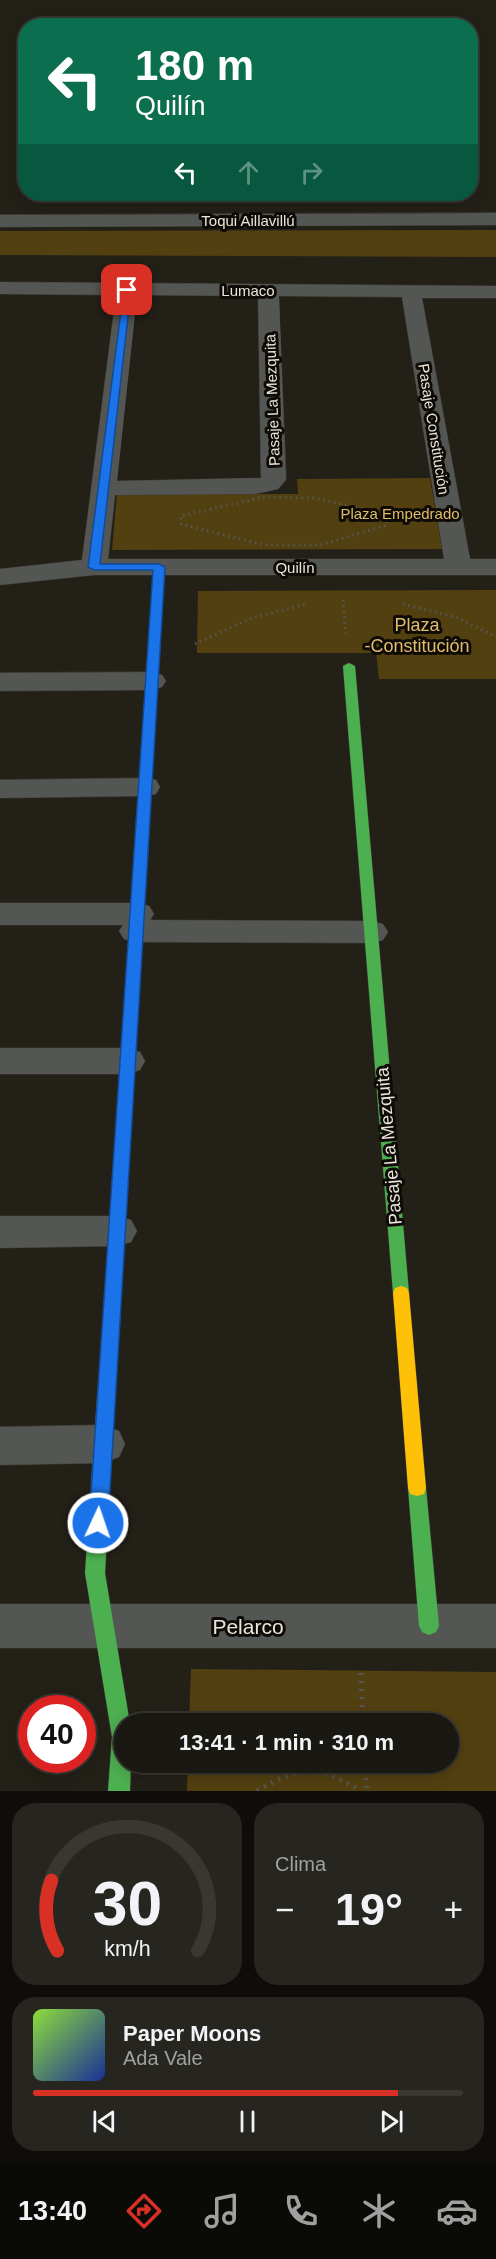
<!DOCTYPE html>
<html lang="es">
<head>
<meta charset="utf-8">
<style>
  body { margin:0; font-family:Arial,sans-serif; background:#272520; color:#f1f3f6; height:100vh; display:flex; flex-direction:column; font-size:22px; white-space:nowrap }
  * { box-sizing:border-box; margin:0 }
  p { font-size:20px; color:#9fa09f }
  .icon { flex:none; width:33px; height:33px; fill:none; stroke:currentColor; stroke-width:2; stroke-linecap:round; stroke-linejoin:round }
  .map { position:relative; height:1791px; overflow:hidden }
  .drawer { display:flex; flex-direction:column; gap:12px; padding:12px; background:#0e0d0a; flex:1 }
  .drawer>* { flex:none }
  .hud { position:absolute; left:18px; top:18px; width:460px; height:183px; border-radius:24px; box-shadow:0 3px 15px #0003,0 0 0 2px #383732; background:#0b6e4f; color:#fff; overflow:hidden }
  .speed { position:absolute; left:18px; top:1695px; display:flex; gap:12px; font-size:30px; font-weight:700; text-align:center }
  .speed>* { display:grid; place-content:center; width:78px; height:78px; border-radius:50%; background:#1a1812; box-shadow:0 3px 15px #0003,0 0 0 2px #383732; line-height:1 }
  .speed .limit { border:9px solid #d22; background:#fff; color:#111 }
  .pin { position:absolute; display:grid; place-items:center; width:51px; height:51px; color:#fff; margin:-26px; border-radius:12px; box-shadow:0 3px 9px #0006 }
  .me { position:absolute; width:66px; margin:-33px; rotate:3deg; stroke-linejoin:round; filter:drop-shadow(0 0 4px #0008) }
  .turn { display:flex; align-items:center; gap:21px; height:126px; padding:0 18px; font-size:27px }
  .turn .icon { width:78px; height:78px; stroke-width:2.5 }
  .turn b { display:block; font-size:42px; line-height:51px }
  .lanes { display:flex; align-items:center; height:57px; padding:0 18px; background:#0003; justify-content:center; gap:30px; direction:ltr }
  .lanes .off { opacity:.35 }
  .big { font-size:45px; font-weight:800; line-height:1.1 }
  .drawer .tile { flex:1; display:flex; flex-direction:column; justify-content:center; gap:9px; min-width:0; padding:0 21px; border-radius:24px; background:#272520 }
  .drawer .dial { align-items:center; gap:0 }
  .dial svg { height:156px; overflow:visible; fill:none; stroke:#383732; stroke-width:7; stroke-linecap:round; text-anchor:middle }
  .dial text { fill:#f1f3f6; stroke:none }
  .song { display:flex; align-items:center; gap:18px }
  .cover { width:72px; height:72px; border-radius:9px; background:linear-gradient(135deg,hsl(90 70% 55%),hsl(230 70% 35%)) }
  .played { height:6px; border-radius:3px; background:linear-gradient(90deg,#d93025 85%,#383732 85%) }
  .keys { display:flex; justify-content:space-around; direction:ltr }
  .heat { display:flex; justify-content:space-between; align-items:center; font-size:33px; direction:ltr }
  .drawer .tiles { flex:1; display:grid; gap:12px; grid-template-columns:1fr 1fr }
  .tile:last-child { grid-column:span 2 }
  .trip { position:absolute; left:114px; top:1713px; width:345px; height:60px; border-radius:30px; background:#1a1812; box-shadow:0 3px 15px #0003,0 0 0 2px #383732; font-weight:800; line-height:60px; text-align:center }
  .tabs { display:flex; height:96px; justify-content:space-around; align-items:center; background:#0a0a07; color:#9fa09f }
  .tabs .icon { width:42px; height:42px }
  .tabs .on { color:#d93025 }
  .tabs b { font-size:27px; color:#f1f3f6 }
  .map>svg:first-child { display:block }
</style>
</head>
<body>
<div class="map">
<svg width="496" height="1791" viewBox="0 0 496 1791">
  <rect width="100%" height="100%" fill="#232018"/>
  <!-- green -->
  <path fill="#534011" d="M 496,230 L 496,257 L 0,255 L 0,231 Z
    M 430,478 L 442,549 L 112,550 L 117,494 L 298,494 L 297,479 Z
    M 496,590 L 496,679 L 379,679 L 376,653 L 197,653 L 198,591 Z
    M 191,1669 L 496,1672 L 496,1791 L 187,1791 L 188,1763 L 448,1762 L 448,1724 L 189,1723 Z"/>
  <g fill="none" stroke-linecap="round" stroke-linejoin="round">
    <defs>
      <path id="street" d="M 496,213 L 496,225 L 0,227 L 0,215 Z
        M 0,282 L 496,286 L 496,298 L 422,298 L 470,559 L 496,559 L 496,575 L 94,575 L 0,585 L 0,569 L 82,560 L 116,295 L 0,294 ZM 137,295 L 258,296 L 261,478 L 117,481 ZM 279,296 L 402,297 L 444,559 L 108,559 L 115,495 L 255,494 L 278,489 L 286,480 Z
        M 152,672 L 162,675 L 166,681 L 162,687 L 152,690 L 0,691 L 0,673 Z
        M 145,778 L 156,780 L 160,787 L 156,794 L 145,796 L 0,798 L 0,780 Z
        M 0,903 L 137,903 L 149,906 L 154,914 L 150,920 L 371,921 L 383,924 L 388,932 L 383,940 L 371,943 L 136,942 L 124,939 L 119,931 L 123,925 L 0,925 Z
        M 0,1048 L 127,1048 L 140,1052 L 145,1061 L 140,1070 L 127,1074 L 0,1074 Z
        M 0,1216 L 117,1216 L 131,1220 L 137,1231 L 131,1242 L 117,1246 L 0,1248 Z
        M 103,1425 L 119,1431 L 125,1444 L 119,1457 L 103,1463 L 0,1465 L 0,1427 Z
        M 0,1604 L 496,1604 L 496,1648 L 0,1648 Z"/>
      <path id="fast" d="M 349,663 L 355,666 L 409,1293 L 407,1298 L 401,1300 L 395,1298 L 393,1293 L 343,666 Z
        M 141,849 L 148,853 L 125,1232 L 123,1236 L 117,1238 L 111,1236 L 109,1232 L 134,853 Z
        M 106,1392 L 112,1394 L 115,1399 L 105,1573 L 130,1724 L 124,1724 L 124,1762 L 131,1762 L 130,1791 L 108,1791 L 112,1737 L 85,1573 L 97,1399 L 100,1394 Z
        M 417,1480 L 424,1482 L 426,1488 L 439,1626 L 436,1632 L 429,1635 L 422,1632 L 419,1626 L 408,1488 L 410,1482 Z"/>
      <path id="slow" d="M 401,1286 L 407,1288 L 409,1293 L 426,1488 L 424,1494 L 417,1496 L 410,1494 L 408,1488 L 393,1293 L 395,1288 Z"/>
      <path id="jam" d="M 159,564 L 164,567 L 148,853 L 141,857 L 134,853 L 154,567 Z
        M 117,1226 L 123,1228 L 125,1232 L 115,1399 L 112,1404 L 106,1406 L 100,1404 L 97,1399 L 109,1232 L 111,1228 Z"/>
    </defs>
    <!-- street casing -->
    <use href="#street" stroke="#3e3b34" stroke-width="1"/>
    <!-- fast casing -->
    <use href="#fast" stroke="#3e3b34" stroke-width="1"/>
    <!-- slow casing -->
    <use href="#slow" stroke="#3e3b34" stroke-width="1"/>
    <!-- jam casing -->
    <use href="#jam" stroke="#3e3b34" stroke-width="1"/>
    <!-- path-far1 -->
    <path stroke="#565652" stroke-width="3" stroke-dasharray="1.5 4" stroke-linecap="butt" d="M 263,497 L 314,498 L 386,514 L 387,525 L 320,545 L 265,545 L 181,524 L 181,516 Z
      M 387,520 L 410,520
      M 343,600 L 346,634
      M 403,604 L 458,618 L 496,637
      M 195,644 L 249,619 L 306,604"/>
    <!-- path -->
    <path stroke="#565652" stroke-width="5" stroke-dasharray="2 6" stroke-linecap="butt" d="M 361,1673 L 363,1724
      M 365,1762 L 367,1791
      M 257,1791 C 296,1767 322,1765 360,1791"/>
    <!-- street -->
    <use href="#street" fill="#545653" fill-rule="evenodd"/>
    <!-- fast -->
    <use href="#fast" fill="#4caf50" fill-rule="evenodd"/>
    <!-- slow -->
    <use href="#slow" fill="#ffc107" fill-rule="evenodd"/>
    <!-- jam -->
    <use href="#jam" fill="#c62828" fill-rule="evenodd"/>
  </g>
  <!-- route -->
  <path fill="#1a73e8" stroke="#114b97" stroke-width="1.5" d="M 124,288 L 131,290 L 100,564 L 159,564 L 165,567 L 108,1523 L 105,1529 L 98,1531 L 92,1529 L 89,1523 L 153,570 L 94,570 L 88,567 Z"/>
  <g text-anchor="middle" dominant-baseline="central" stroke-width="6" stroke-linejoin="round" paint-order="stroke">
    <!-- far-street labels -->
    <g font-size="15" fill="#e9e5dc" stroke="#0e0b06">
      <text x="248" y="220">Toqui Aillavillú</text>
      <text x="248" y="290">Lumaco</text>
      <text transform="translate(272 400) rotate(-92)">Pasaje La Mezquita</text>
      <text transform="translate(434 429) rotate(81)">Pasaje Constitución</text>
      <text x="295" y="567">Quilín</text>
    </g>
    <!-- far-park labels -->
    <g font-size="15" fill="#e0bc6b" stroke="#0e0b06">
      <text x="400" y="513">Plaza Empedrado</text>
    </g>
    <!-- park labels -->
    <g font-size="18" fill="#e0bc6b" stroke="#0e0b06">
      <text x="417" y="625">Plaza<tspan x="417" dy="21">-Constitución</tspan></text>
    </g>
    <!-- street labels -->
    <g font-size="18" fill="#e9e5dc" stroke="#0e0b06">
      <text transform="translate(389 1146) rotate(-95)">Pasaje La Mezquita</text>
    </g>
    <!-- near-street labels -->
    <g font-size="21" fill="#e9e5dc" stroke="#0e0b06">
      <text x="248" y="1626">Pelarco</text>
    </g>
  </g>
</svg>
<div class="speed"><div class="limit">40</div></div>
<div class="pin" style="left:127px;top:290px;background:#d93025"><svg class="icon" aria-label="arrive" viewBox="0 0 24 24"><path d="M6 21V4h12l-3 4 3 4H6"/></svg></div>
<svg class="me" style="left:98px;top:1523px" viewBox="-20 -20 40 40"><circle r="17" fill="#1a73e8" stroke="#fff" stroke-width="3"/><path d="M0-11L8 9 0 5-8 9z" fill="#fff"/></svg>
<div class="trip">13:41 · 1 min · 310 m</div>
<div class="hud">
<div class="turn"><svg class="icon" aria-label="left" viewBox="0 0 24 24"><path d="M17 20v-9H6M10 6l-5 5 5 5"/></svg><div><b>180 m</b>Quilín</div></div>
<div class="lanes"><svg class="icon" aria-label="left" viewBox="0 0 24 24"><path d="M17 20v-9H6M10 6l-5 5 5 5"/></svg><svg class="icon off" aria-label="ahead" viewBox="0 0 24 24"><path d="M12 20V5M6 11l6-6 6 6"/></svg><svg class="icon off" aria-label="right" viewBox="0 0 24 24"><path d="M7 20v-9h11M14 6l5 5-5 5"/></svg></div>
</div>
</div>
<section class="drawer">
<div class="tiles">
<div class="tile dial"><svg viewBox="0 0 100 80">
<path d="M14 69A42 42 0 1 1 86 69"/>
<path d="M14 69A42 42 0 0 1 11 33" stroke="#d93025"/>
<text x="50" y="56" font-size="32" font-weight="700">30</text>
<text x="50" y="72" font-size="11">km/h</text>
</svg></div>
<div class="tile"><p>Clima</p>
<div class="heat"><a>−</a><b class="big">19°</b><a>+</a></div>
</div>
<div class="tile">
<div class="song"><i class="cover"></i><div><b>Paper Moons</b><p>Ada Vale</p></div></div>
<div class="played"></div>
<div class="keys"><svg class="icon" aria-label="previous" viewBox="0 0 24 24"><path d="M18 5L8 12l10 7zM5 5v14"/></svg><svg class="icon" aria-label="pause" viewBox="0 0 24 24"><path d="M8 5v14M16 5v14"/></svg><svg class="icon" aria-label="next" viewBox="0 0 24 24"><path d="M6 5l10 7-10 7zM19 5v14"/></svg></div>
</div>
</div>
</section>
<nav class="tabs">
<b>13:40</b>
<svg class="icon on" aria-label="directions" viewBox="0 0 24 24"><path d="M12 3l9 9-9 9-9-9zM9 14v-3h6M13 9l2 2-2 2"/></svg>
<svg class="icon" aria-label="music" viewBox="0 0 24 24"><path d="M9 18V5l10-2v13"/><circle cx="6" cy="18" r="3"/><circle cx="16" cy="16" r="3"/></svg>
<svg class="icon" aria-label="phone" viewBox="0 0 24 24"><path d="M5 4h4l2 5-3 2q2 4 5 5l2-3 5 2v4C11 20 4 13 5 4z"/></svg>
<svg class="icon" aria-label="climate" viewBox="0 0 24 24"><path d="M12 3v18M4 7l16 10M4 17L20 7"/></svg>
<svg class="icon" aria-label="car" viewBox="0 0 24 24"><path d="M5 17H2v-5l4-1 3-4h7l3 4 3 1v5h-3M9 17h6M6 11h13"/><circle cx="7" cy="17" r="2"/><circle cx="17" cy="17" r="2"/></svg>
</nav>
</body>
</html>
